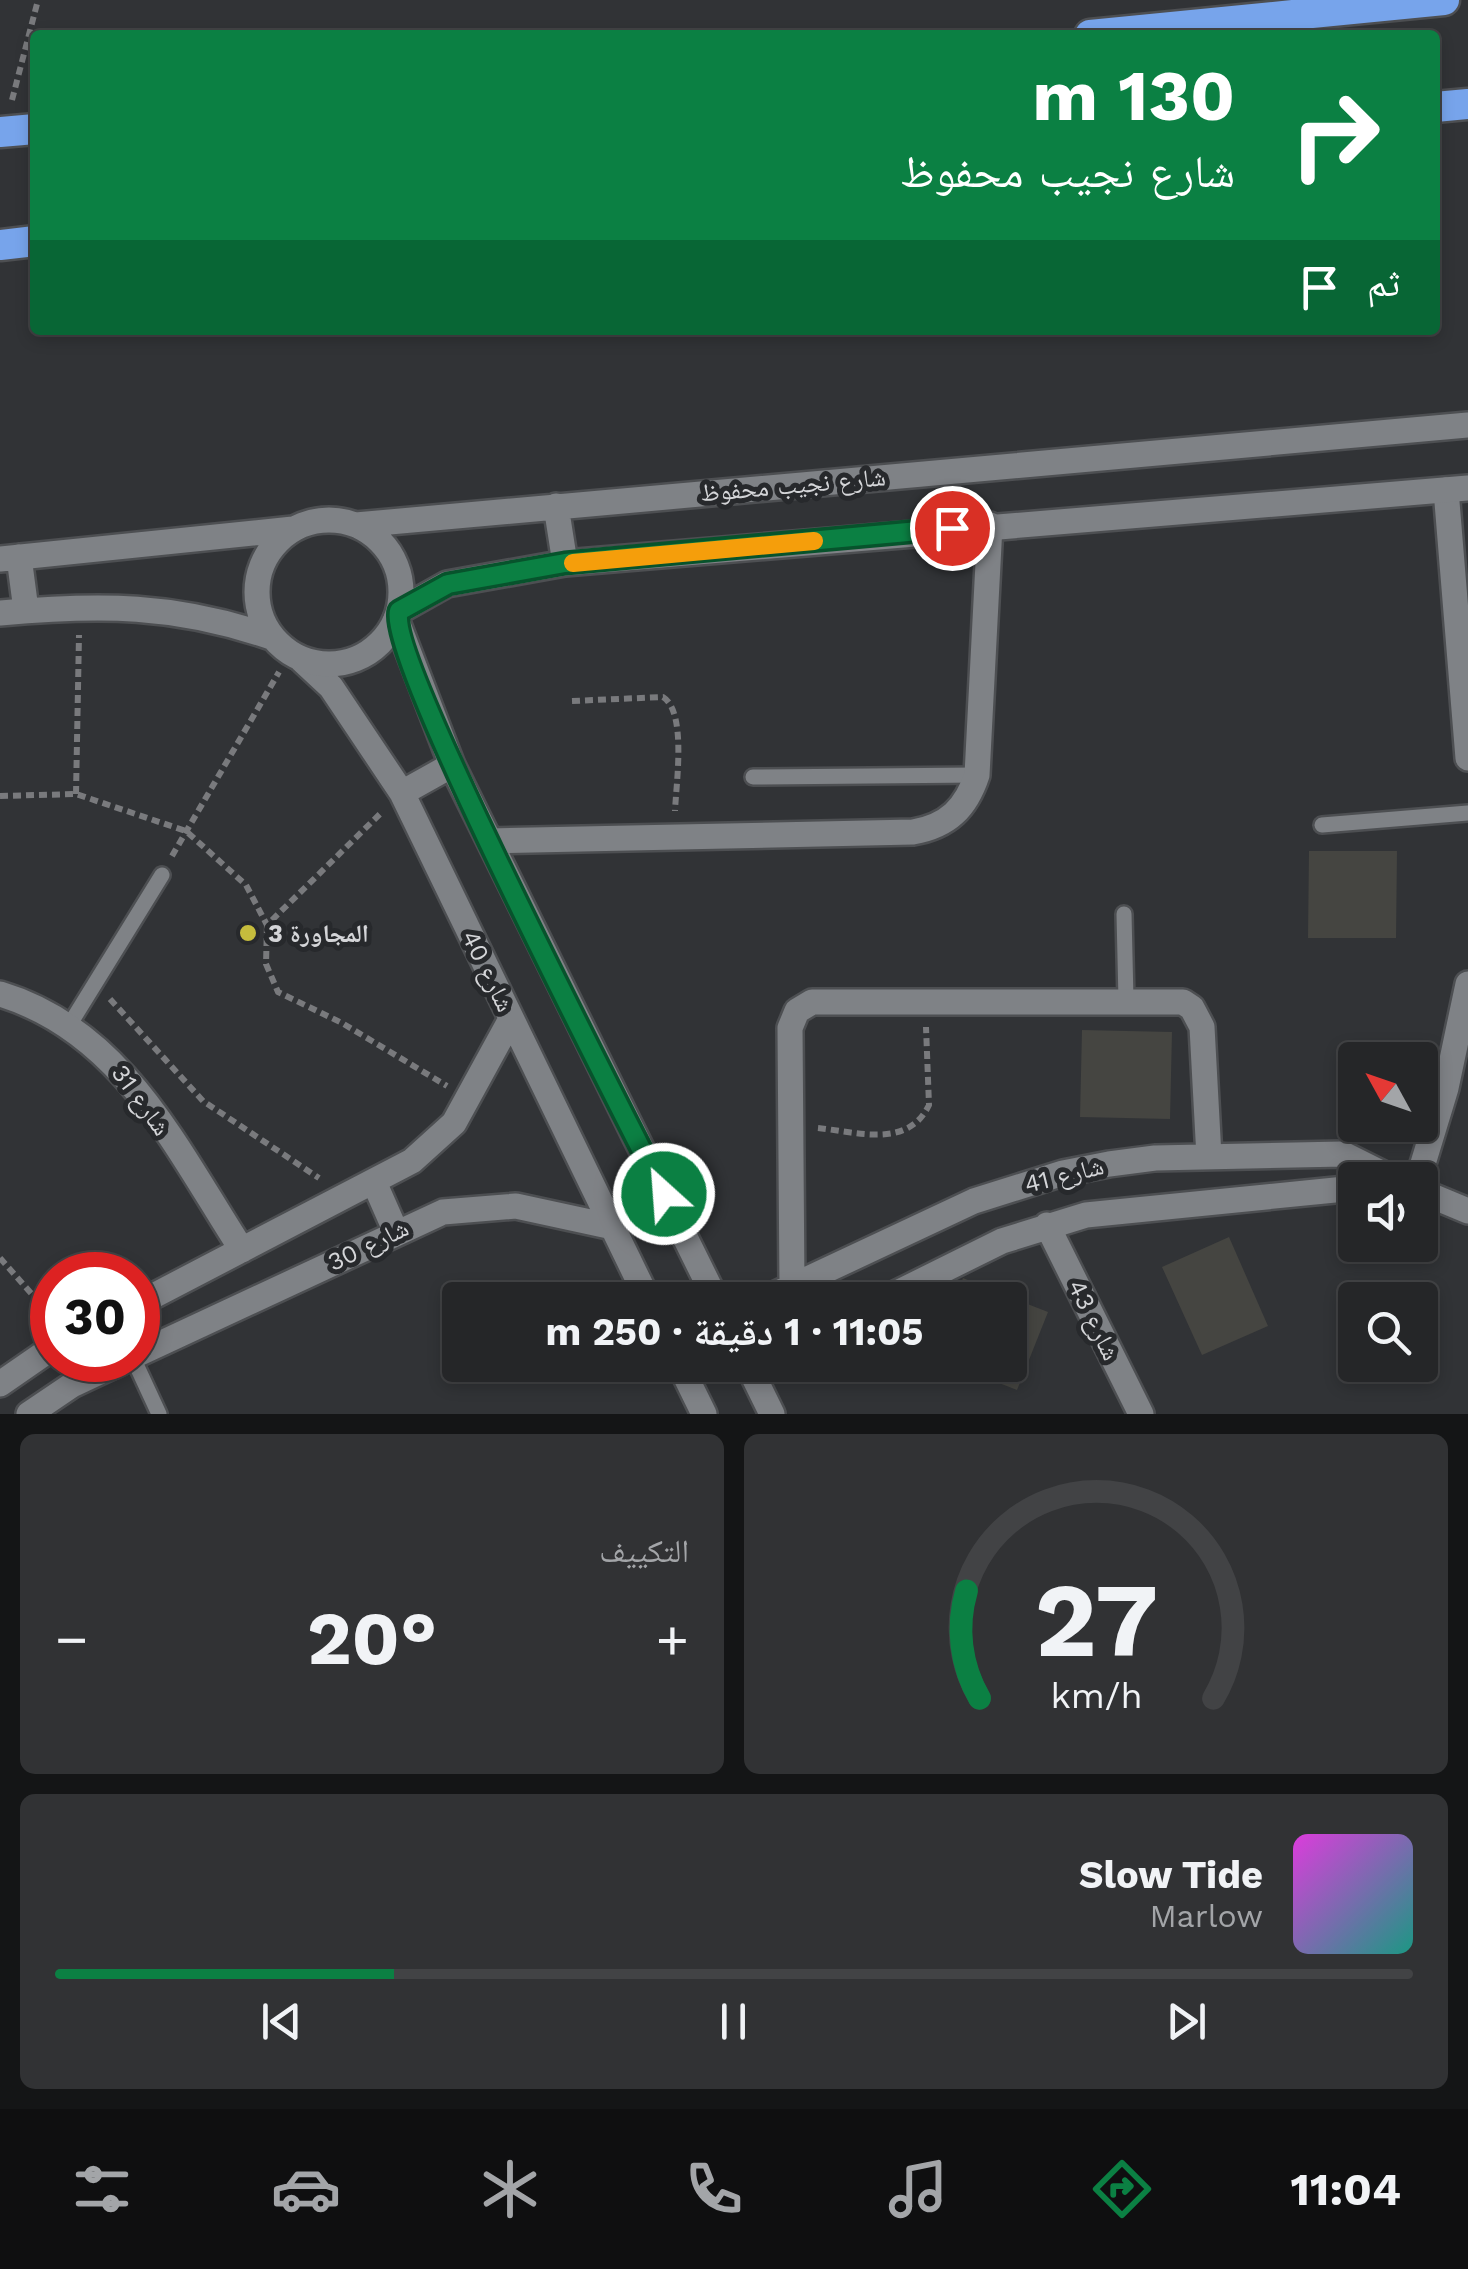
<!DOCTYPE html>
<html lang="ar">
<head>
<meta charset="utf-8">
<style>
  body { margin:0; font-family:"Work Sans","Noto Naskh Arabic",sans-serif; background:#313234; color:#f1f3f6; direction:rtl; height:100vh; display:flex; flex-direction:column; font-size:38px; white-space:nowrap }
  * { box-sizing:border-box; margin:0 }
  p { font-size:32px; color:#a3a5a8 }
  .icon { flex:none; width:55px; height:55px; fill:none; stroke:currentColor; stroke-width:2; stroke-linecap:round; stroke-linejoin:round }
  .map { position:relative; height:1414px; overflow:hidden; direction:ltr }
  .details { display:flex; flex-direction:column; gap:20px; padding:20px; background:#141516; flex:1 }
  .details>* { flex:none }
  .guide { position:absolute; left:30px; top:30px; width:1410px; height:305px; border-radius:10px; box-shadow:0 5px 15px #0003,0 0 0 2px #424345; direction:rtl; background:#0b8043; color:#fff; overflow:hidden }
  .needle { width:65px; rotate:310deg }
  .fabs { position:absolute; left:1338px; top:1042px; display:grid; gap:20px }
  .fabs a { display:grid; place-items:center; width:100px; height:100px; border-radius:10px; background:#252628; box-shadow:0 5px 15px #0003,0 0 0 2px #424345; font-size:50px }
  .speed { position:absolute; left:30px; top:1252px; display:flex; gap:20px; font-size:50px; font-weight:700; text-align:center }
  .speed>* { display:grid; place-content:center; width:130px; height:130px; border-radius:50%; background:#252628; box-shadow:0 5px 15px #0003,0 0 0 2px #424345; line-height:1 }
  .speed .limit { border:15px solid #d22; background:#fff; color:#111 }
  .pin { position:absolute; display:grid; place-items:center; width:85px; height:85px; color:#fff; margin:-42px; border:5px solid #fff; border-radius:50%; box-shadow:0 2px 10px #0007 }
  .me { position:absolute; width:110px; margin:-55px; rotate:334deg; stroke-linejoin:round; filter:drop-shadow(0 0 8px #0008) }
  .turn { display:flex; align-items:center; gap:35px; height:210px; padding:0 40px; font-size:45px }
  .turn .icon { width:130px; height:130px; stroke-width:2.5 }
  .turn b { display:block; font-size:70px; line-height:85px }
  .then { display:flex; align-items:center; height:95px; padding:0 40px; background:#0003; gap:20px; font-size:38px }
  .big { font-size:75px; font-weight:700; line-height:1.1 }
  .details .tile { flex:1; display:flex; flex-direction:column; justify-content:center; gap:15px; min-width:0; padding:0 35px; border-radius:15px; background:#313234 }
  .details .dial { align-items:center; gap:0 }
  .dial svg { height:260px; overflow:visible; fill:none; stroke:#424345; stroke-width:7; stroke-linecap:round; text-anchor:middle }
  .dial text { fill:#f1f3f6; stroke:none }
  .song { display:flex; align-items:center; gap:30px }
  .cover { width:120px; height:120px; border-radius:15px; background:linear-gradient(135deg,hsl(300 70% 55%),hsl(170 70% 35%)) }
  .played { height:10px; border-radius:5px; background:linear-gradient(90deg,#0b8043 25%,#424345 25%) }
  .keys { display:flex; justify-content:space-around; direction:ltr }
  .heat { display:flex; justify-content:space-between; align-items:center; font-size:55px; direction:ltr }
  .details .tiles { flex:1; display:grid; gap:20px; grid-template-columns:1fr 1fr }
  .tile:last-child { grid-column:span 2 }
  .trip { position:absolute; left:442px; top:1282px; width:585px; height:100px; border-radius:10px; background:#252628; box-shadow:0 5px 15px #0003,0 0 0 2px #424345; font-weight:700; line-height:100px; text-align:center; direction:rtl }
  .menu { display:flex; height:160px; justify-content:space-around; align-items:center; background:#0f0f10; color:#a3a5a8 }
  .menu .icon { width:70px; height:70px }
  .menu .active { color:#0b8043 }
  .menu b { font-size:45px; color:#f1f3f6 }
  .map>svg:first-child { display:block }
</style>
</head>
<body>
<div class="map">
<svg width="1468" height="1414" viewBox="0 0 1468 1414">
  <rect width="100%" height="100%" fill="#313336"/>
  <!-- building -->
  <path fill="#454541" d="M 1309,851 L 1397,851 L 1396,938 L 1308,938 Z
    M 1082,1030 L 1172,1032 L 1170,1119 L 1080,1117 Z
    M 1229,1237 L 1268,1326 L 1202,1355 L 1162,1267 Z
    M 963,1278 L 1006,1296 L 1004,1300 L 955,1300 Z
    M 1012,1298 L 1048,1312 L 1017,1390 L 989,1379 L 994,1365 L 1010,1365 Z"/>
  <g fill="none" stroke-linecap="round" stroke-linejoin="round">
    <defs>
      <path id="lane" d="M 753,777 L 977,775
        M 1322,825 L 1468,813
        M 1124,914 L 1126,1000
        M 70,1024 L 162,875
        M 134,1360 L 159,1414"/>
      <path id="street" d="M 1446,490 L 1468,758
        M 396,619 L 452,765 L 716,1300
        M 302,660 L 331,687 L 402,793 L 648,1300
        M 402,793 L 452,765
        M 490,841 L 913,832 C 948,826 966,808 977,775 L 990,525
        M 0,994 C 123,1031 177,1150 242,1250
        M 1418,1180 L 1446,1088 L 1468,984
        M 374,1182 L 396,1232
        M 1420,1191 L 1468,1211
        M 1047,1225 L 1141,1414
        M 792,1287 L 790,1028 L 797,1011 L 812,1002 L 1183,1002 L 1192,1008 L 1202,1027 L 1209,1157
        M 763,1300 L 974,1201 L 1063,1173 L 1109,1164 L 1155,1158 L 1343,1154 L 1395,1180
        M 883,1300 L 1002,1241 L 1086,1215 L 1355,1188
        M 138,1304 L 412,1161 L 454,1123 L 511,1019
        M 138,1354 L 443,1212 L 516,1206 L 613,1227
        M 680,1365 L 704,1414
        M 748,1365 L 772,1414
        M 0,1384 L 52,1348
        M 29,1414 L 72,1385 L 125,1360"/>
      <path id="secondary" d="M 556,506 L 565,563
        M257 592a72 72 0 1 1 144 0a72 72 0 1 1-144 0Z
        M 356,525 L 1468,425
        M 19,557 L 26,610
        M 0,559 L 293,529
        M 399,611 L 447,584 L 565,563 L 1468,488
        M 0,613 C 100,604 175,604 271,637"/>
      <path id="highway" d="M 1090,35 L 1444,0
        M 1435,107 L 1468,104
        M 0,132 L 35,129
        M 0,245 L 35,241"/>
    </defs>
    <!-- lane casing -->
    <use href="#lane" stroke="#4d4f52" stroke-width="20"/>
    <!-- street casing -->
    <use href="#street" stroke="#4d4f52" stroke-width="30"/>
    <!-- secondary casing -->
    <use href="#secondary" stroke="#4d4f52" stroke-width="30"/>
    <!-- highway casing -->
    <use href="#highway" stroke="#4d4f52" stroke-width="35"/>
    <!-- path -->
    <path stroke="#797a7d" stroke-width="6" stroke-dasharray="8 5" stroke-linecap="butt" d="M 12,100 L 38,0
      M 572,701 L 663,697 C 687,712 676,784 675,811
      M 76,794 L 79,635
      M 0,796 L 76,794 L 186,831 L 246,885 L 267,925 L 383,811
      M 172,856 L 279,672
      M 267,925 L 266,964 L 278,992 L 342,1023 L 447,1086
      M 110,999 L 203,1101 L 319,1178
      M 818,1128 C 857,1132 908,1149 929,1105 L 926,1027
      M 0,1258 L 52,1317"/>
    <!-- lane -->
    <use href="#lane" stroke="#7f8286" stroke-width="15"/>
    <!-- street -->
    <use href="#street" stroke="#7f8286" stroke-width="25"/>
    <!-- secondary -->
    <use href="#secondary" stroke="#7f8286" stroke-width="25"/>
    <!-- highway -->
    <use href="#highway" stroke="#77a4eb" stroke-width="30"/>
  </g>
  <g fill="none" stroke-linecap="round" stroke-linejoin="round">
    <defs>
      <path id="route" d="M 664,1194 C 628,1122 384,653 399,611 L 448,584 L 565,563 L 952,528"/>
    </defs>
    <!-- route casing -->
    <use href="#route" stroke="#07532c" stroke-width="25"/>
    <!-- route -->
    <use href="#route" stroke="#0b8043" stroke-width="18"/>
    <!-- slow -->
    <path stroke="#f59e0b" stroke-width="18" d="M 573,563 L 814,541"/>
  </g>
  <!-- markers -->
  <circle fill="#c5bc3d" stroke="#27292c" stroke-width="4" cx="248" cy="933" r="10"/>
  <g text-anchor="middle" dominant-baseline="central" stroke-width="10" stroke-linejoin="round" paint-order="stroke">
    <!-- street labels -->
    <g font-size="25" fill="#d4d5d8" stroke="#27292c">
      <text transform="translate(793 485) rotate(-5)">شارع نجيب محفوظ</text>
      <text transform="translate(488 971) rotate(64)">شارع 40</text>
      <text transform="translate(141 1100) rotate(54)">شارع 31</text>
      <text transform="translate(1064 1175) rotate(-14)">شارع 41</text>
      <text transform="translate(368 1245) rotate(-26)">شارع 30</text>
      <text transform="translate(1094 1320) rotate(64)">شارع 43</text>
    </g>
    <!-- poi labels -->
    <g font-size="25" font-weight="bold" fill="#d4d5d8" stroke="#27292c" text-anchor="start">
      <text x="268" y="933">المجاورة 3</text>
    </g>
  </g>
</svg>
<div class="fabs">
<a><svg class="needle" viewBox="-14 -14 28 28"><path d="M0-13l5 13h-10z" fill="#e53935"/><path d="M0 13l5-13h-10z" fill="#a3a5a8"/></svg></a>
<a><svg class="icon" aria-label="sound" viewBox="0 0 24 24"><path d="M4 9h4l5-4v14l-5-4H4zM17 9q2 3 0 6"/></svg></a>
<a><svg class="icon" aria-label="search" viewBox="0 0 24 24"><circle cx="10" cy="10" r="6"/><path d="M15 15l6 6"/></svg></a>
</div>
<div class="speed"><div class="limit">30</div></div>
<div class="pin" style="left:952px;top:528px;background:#d93025"><svg class="icon" aria-label="arrive" viewBox="0 0 24 24"><path d="M6 21V4h12l-3 4 3 4H6"/></svg></div>
<svg class="me" style="left:664px;top:1194px" viewBox="-20 -20 40 40"><circle r="17" fill="#0b8043" stroke="#fff" stroke-width="3"/><path d="M0-11L8 9 0 5-8 9z" fill="#fff"/></svg>
<div class="trip">11:05 · 1 دقيقة · 250 m</div>
<div class="guide">
<div class="turn"><svg class="icon" aria-label="right" viewBox="0 0 24 24"><path d="M7 20v-9h11M14 6l5 5-5 5"/></svg><div><b>130 m</b>شارع نجيب محفوظ</div></div>
<div class="then">ثم<svg class="icon" aria-label="arrive" viewBox="0 0 24 24"><path d="M6 21V4h12l-3 4 3 4H6"/></svg></div>
</div>
</div>
<section class="details">
<div class="tiles">
<div class="tile dial"><svg viewBox="0 0 100 80">
<path d="M14 69A42 42 0 1 1 86 69"/>
<path d="M14 69A42 42 0 0 1 10 36" stroke="#0b8043"/>
<text x="50" y="56" font-size="32" font-weight="700">27</text>
<text x="50" y="72" font-size="11">km/h</text>
</svg></div>
<div class="tile"><p>التكييف</p>
<div class="heat"><a>−</a><b class="big">20°</b><a>+</a></div>
</div>
<div class="tile">
<div class="song"><i class="cover"></i><div><b>Slow Tide</b><p>Marlow</p></div></div>
<div class="played"></div>
<div class="keys"><svg class="icon" aria-label="previous" viewBox="0 0 24 24"><path d="M18 5L8 12l10 7zM5 5v14"/></svg><svg class="icon" aria-label="pause" viewBox="0 0 24 24"><path d="M8 5v14M16 5v14"/></svg><svg class="icon" aria-label="next" viewBox="0 0 24 24"><path d="M6 5l10 7-10 7zM19 5v14"/></svg></div>
</div>
</div>
</section>
<nav class="menu">
<b>11:04</b>
<svg class="icon active" aria-label="directions" viewBox="0 0 24 24"><path d="M12 3l9 9-9 9-9-9zM9 14v-3h6M13 9l2 2-2 2"/></svg>
<svg class="icon" aria-label="music" viewBox="0 0 24 24"><path d="M9 18V5l10-2v13"/><circle cx="6" cy="18" r="3"/><circle cx="16" cy="16" r="3"/></svg>
<svg class="icon" aria-label="phone" viewBox="0 0 24 24"><path d="M5 4h4l2 5-3 2q2 4 5 5l2-3 5 2v4C11 20 4 13 5 4z"/></svg>
<svg class="icon" aria-label="climate" viewBox="0 0 24 24"><path d="M12 3v18M4 7l16 10M4 17L20 7"/></svg>
<svg class="icon" aria-label="car" viewBox="0 0 24 24"><path d="M5 17H2v-5l4-1 3-4h7l3 4 3 1v5h-3M9 17h6M6 11h13"/><circle cx="7" cy="17" r="2"/><circle cx="17" cy="17" r="2"/></svg>
<svg class="icon" aria-label="filters" viewBox="0 0 24 24"><path d="M4 7h16M4 17h16"/><circle cx="9" cy="7" r="2"/><circle cx="15" cy="17" r="2"/></svg>
</nav>
</body>
</html>
